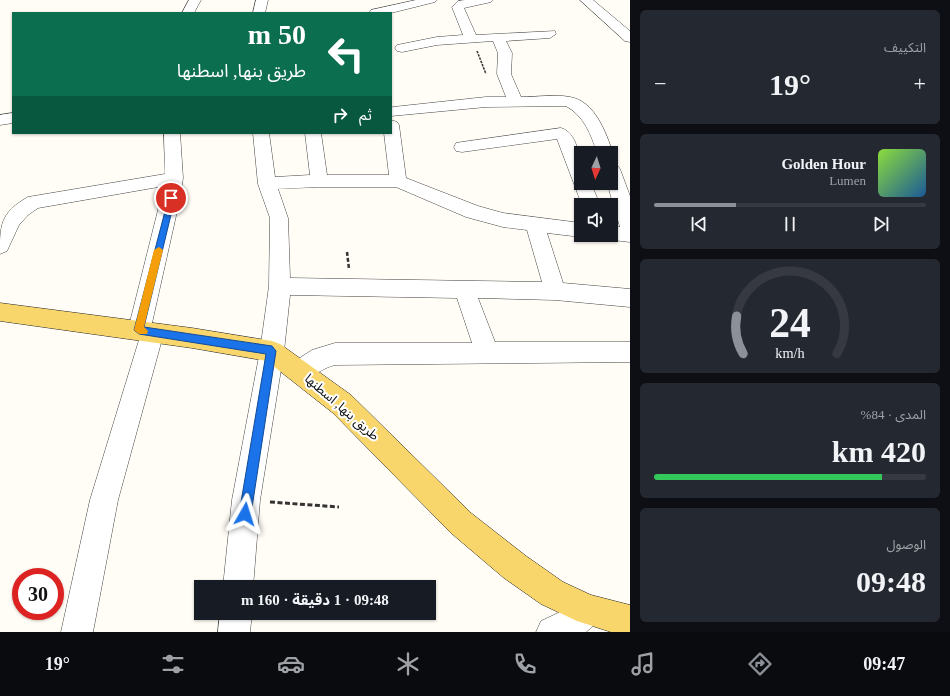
<!DOCTYPE html>
<html lang="ar">
<head>
<meta charset="utf-8">
<style>
  body { margin:0; font-family:"Times New Roman","Noto Sans Arabic",serif; background:#242831; color:#f1f3f6; direction:rtl; height:100vh; display:flex; flex-direction:column; font-size:15px; white-space:nowrap }
  * { box-sizing:border-box; margin:0 }
  p { font-size:13px; color:#9ea1a6 }
  .icon { flex:none; width:22px; height:22px; fill:none; stroke:currentColor; stroke-width:2; stroke-linecap:round; stroke-linejoin:round }
  .map { position:relative; flex:1; overflow:hidden; direction:ltr }
  .panel { display:flex; flex-direction:column; gap:10px; padding:10px; background:#0d0f14; width:320px }
  .panel>* { flex:none }
  .banner { position:absolute; left:12px; top:12px; width:380px; height:122px; border-radius:0px; box-shadow:0 1px 3px #0004; direction:rtl; background:#0b6e4f; color:#fff; overflow:hidden }
  .needle { width:26px; rotate:184deg }
  .fabs { position:absolute; left:574px; top:146px; display:grid; gap:8px }
  .fabs a { display:grid; place-items:center; width:44px; height:44px; border-radius:0px; background:#171b24; box-shadow:0 1px 3px #0004; font-size:20px }
  .speed { position:absolute; left:12px; top:568px; display:flex; gap:8px; font-size:20px; font-weight:700; text-align:center }
  .speed>* { display:grid; place-content:center; width:52px; height:52px; border-radius:50%; background:#171b24; box-shadow:0 1px 3px #0004; line-height:1 }
  .speed .limit { border:6px solid #d22; background:#fff; color:#111 }
  .pin { position:absolute; display:grid; place-items:center; width:34px; height:34px; color:#fff; margin:-17px; border:2px solid #fff; border-radius:50%; box-shadow:0 1px 4px #0007 }
  .me { position:absolute; width:44px; margin:-22px; rotate:6deg; stroke-linejoin:round; filter:drop-shadow(0 0 3px #0008) }
  .turn { display:flex; align-items:center; gap:14px; height:84px; padding:0 20px; font-size:18px }
  .turn .icon { width:52px; height:52px; stroke-width:2.5 }
  .turn b { display:block; font-size:28px; line-height:34px }
  .then { display:flex; align-items:center; height:38px; padding:0 20px; background:#0003; gap:8px; font-size:15px }
  .big { font-size:30px; font-weight:700; line-height:1.1 }
  .panel .tile { flex:1; display:flex; flex-direction:column; justify-content:center; gap:6px; min-width:0; padding:0 14px; border-radius:6px; background:#242831 }
  .panel .dial { align-items:center; gap:0 }
  .dial svg { height:104px; overflow:visible; fill:none; stroke:#363941; stroke-width:7; stroke-linecap:round; text-anchor:middle }
  .dial text { fill:#f1f3f6; stroke:none }
  .song { display:flex; align-items:center; gap:12px }
  .cover { width:48px; height:48px; border-radius:6px; background:linear-gradient(135deg,hsl(90 70% 55%),hsl(210 70% 35%)) }
  .played { height:4px; border-radius:2px; background:linear-gradient(90deg,#8c9099 30%,#363941 30%) }
  .keys { display:flex; justify-content:space-around; direction:ltr }
  .heat { display:flex; justify-content:space-between; align-items:center; font-size:22px; direction:ltr }
  .charge { height:6px; border-radius:3px; background:linear-gradient(90deg,#34c759 84%,#363941 0) }
  .trip { position:absolute; left:194px; top:580px; width:242px; height:40px; border-radius:0px; background:#171b24; box-shadow:0 1px 3px #0004; font-weight:700; line-height:40px; text-align:center; direction:rtl }
  .tab-bar { display:flex; height:64px; justify-content:space-around; align-items:center; background:#090b0e; color:#9ea1a6 }
  .tab-bar .icon { width:28px; height:28px }
  .tab-bar .selected { color:#8c9099 }
  .tab-bar b { font-size:18px; color:#f1f3f6 }
  main { display:flex; flex:1; min-height:0 }
  .map>svg:first-child { display:block }
</style>
</head>
<body>
<main>
<section class="panel">
<div class="tile"><p>التكييف</p>
<div class="heat"><a>−</a><b class="big">19°</b><a>+</a></div>
</div>
<div class="tile">
<div class="song"><i class="cover"></i><div><b>Golden Hour</b><p>Lumen</p></div></div>
<div class="played"></div>
<div class="keys"><svg class="icon" aria-label="previous" viewBox="0 0 24 24"><path d="M18 5L8 12l10 7zM5 5v14"/></svg><svg class="icon" aria-label="pause" viewBox="0 0 24 24"><path d="M8 5v14M16 5v14"/></svg><svg class="icon" aria-label="next" viewBox="0 0 24 24"><path d="M6 5l10 7-10 7zM19 5v14"/></svg></div>
</div>
<div class="tile dial"><svg viewBox="0 0 100 80">
<path d="M14 69A42 42 0 1 1 86 69"/>
<path d="M14 69A42 42 0 0 1 9 40" stroke="#8c9099"/>
<text x="50" y="56" font-size="32" font-weight="700">24</text>
<text x="50" y="72" font-size="11">km/h</text>
</svg></div>
<div class="tile"><p>المدى · 84%</p><b class="big">420 km</b><div class="charge"></div></div>
<div class="tile"><p>الوصول</p><b class="big">09:48</b></div>
</section>
<div class="map">
<svg width="630" height="632" viewBox="0 0 630 632">
  <rect width="100%" height="100%" fill="#fffdf5"/>
  <g fill="none" stroke-linecap="round" stroke-linejoin="round">
    <defs>
      <path id="minor" d="M 189,0 L 201,0 L 194,13 L 182,13 Z
        M 256,0 L 268,0 L 265,13 L 253,13 Z
        M 416,0 L 437,0 L 435,2 L 391,13 L 369,13 L 371,10 Z
        M 465,0 L 493,0 L 491,2 L 464,8 L 476,35 L 555,31 L 556,34 L 550,38 L 506,41 L 512,53 L 511,74 L 521,97 C 537,97 555,94 570,97 C 595,101 606,133 613,153 L 611,157 L 611,153 L 597,153 C 591,134 584,116 566,106 L 486,107 L 391,116 L 391,108 L 393,107 L 486,97 L 506,97 L 497,74 L 498,53 L 493,41 L 437,45 L 402,52 L 397,51 L 395,48 L 397,45 L 437,37 L 463,35 L 452,7 L 458,1 Z
        M 580,0 L 593,0 L 630,31 L 630,42 L 625,41 Z
        M 13,113 L 13,123 L 0,125 L 0,115 Z
        M 391,120 L 397,122 L 399,125 L 406,178 L 478,206 L 503,213 L 581,223 L 581,235 L 588,235 L 581,237 L 547,233 L 563,283 L 630,289 L 630,307 L 555,300 L 478,298 L 495,342 L 630,342 L 630,362 L 335,365 C 322,368 313,377 300,382 L 292,379 L 288,371 L 292,363 L 312,350 L 335,343 L 472,343 L 457,298 L 290,295 L 284,351 L 260,500 L 253,587 L 223,587 L 232,500 L 260,351 L 269,286 L 270,218 L 258,184 L 253,133 L 269,133 L 275,177 L 310,175 L 305,133 L 321,133 L 327,175 L 389,175 L 384,133 L 391,133 ZM 319,187 L 396,187 L 466,217 L 503,227 L 527,230 L 542,282 L 290,278 L 288,218 L 278,189 Z
        M 561,128 C 580,133 581,167 581,183 L 591,183 L 600,205 L 582,205 L 557,139 L 462,152 L 456,151 L 454,147 L 456,143 L 462,142 Z
        M 164,133 L 180,133 L 183,178 L 180,198 L 152,323 L 161,325 L 164,332 L 118,500 L 93,632 L 61,632 L 90,500 L 139,340 L 131,337 L 128,330 L 164,186 L 38,208 L 28,215 L 19,225 L 7,251 L 0,254 C 0,225 0,213 28,197 L 165,174 Z
        M 611,163 L 617,165 L 620,169 L 630,196 L 630,242 L 604,239 L 602,235 L 611,235 L 611,227 L 620,227 L 607,183 L 611,183 Z
        M 588,594 L 599,599 L 604,610 L 599,621 L 586,632 L 536,632 L 541,621 L 558,613 L 577,599 Z
        M 220,613 L 252,613 L 250,632 L 218,632 Z"/>
      <path id="major" d="M 0,303 L 192,328 L 272,341 L 280,344 L 351,395 L 471,513 L 526,556 L 563,582 L 591,595 L 630,605 L 630,632 L 611,632 L 577,621 L 541,604 L 504,578 L 451,533 L 333,413 L 267,361 L 192,348 L 0,321 Z"/>
    </defs>
    <!-- minor casing -->
    <use href="#minor" stroke="#444" stroke-width="1"/>
    <!-- major casing -->
    <use href="#major" stroke="#222" stroke-width="1"/>
    <!-- path-far2 -->
    <path stroke="#333" stroke-width="1.5" stroke-dasharray="2.5 1" stroke-linecap="butt" d="M 477,51 L 486,74"/>
    <!-- path-far1 -->
    <path stroke="#333" stroke-width="2.5" stroke-dasharray="4 2" stroke-linecap="butt" d="M 347,252 L 349,269"/>
    <!-- path -->
    <path stroke="#333" stroke-width="3" stroke-dasharray="5 2.5" stroke-linecap="butt" d="M 270,502 L 339,507"/>
    <!-- minor -->
    <use href="#minor" fill="#fff" fill-rule="evenodd"/>
    <!-- major -->
    <use href="#major" fill="#f9d66b" fill-rule="evenodd"/>
  </g>
  <!-- route -->
  <path fill="#1a73e8" stroke="#114b97" d="M 169,196 L 171,196 L 175,198 L 144,327 L 272,346 L 276,351 L 251,514 L 249,519 L 245,520 L 241,519 L 239,514 L 266,354 L 139,334 L 134,330 Z"/>
  <!-- slow -->
  <path fill="#f59e0b" d="M 159,247 L 163,250 L 144,327 L 148,331 L 147,334 L 139,334 L 134,330 L 154,250 Z"/>
  <g text-anchor="middle" dominant-baseline="central" stroke-width="4" stroke-linejoin="round" paint-order="stroke">
    <!-- street labels -->
    <g font-size="13" fill="#111" stroke="#fff">
      <text transform="translate(342 407) rotate(41)">طريق بنها, اسطنها</text>
    </g>
  </g>
</svg>
<div class="fabs">
<a><svg class="needle" viewBox="-14 -14 28 28"><path d="M0-13l5 13h-10z" fill="#e53935"/><path d="M0 13l5-13h-10z" fill="#9ea1a6"/></svg></a>
<a><svg class="icon" aria-label="sound" viewBox="0 0 24 24"><path d="M4 9h4l5-4v14l-5-4H4zM17 9q2 3 0 6"/></svg></a>
</div>
<div class="speed"><div class="limit">30</div></div>
<div class="pin" style="left:171px;top:198px;background:#d93025"><svg class="icon" aria-label="arrive" viewBox="0 0 24 24"><path d="M6 21V4h12l-3 4 3 4H6"/></svg></div>
<svg class="me" style="left:245px;top:514px" viewBox="-20 -20 40 40"><path d="M0-17L14 15 0 8-14 15z" fill="#1a73e8" stroke="#fff" stroke-width="4"/></svg>
<div class="trip">09:48 · 1 دقيقة · 160 m</div>
<div class="banner">
<div class="turn"><svg class="icon" aria-label="left" viewBox="0 0 24 24"><path d="M17 20v-9H6M10 6l-5 5 5 5"/></svg><div><b>50 m</b>طريق بنها, اسطنها</div></div>
<div class="then">ثم<svg class="icon" aria-label="right" viewBox="0 0 24 24"><path d="M7 20v-9h11M14 6l5 5-5 5"/></svg></div>
</div>
</div>
</main>
<nav class="tab-bar">
<b>09:47</b>
<svg class="icon selected" aria-label="directions" viewBox="0 0 24 24"><path d="M12 3l9 9-9 9-9-9zM9 14v-3h6M13 9l2 2-2 2"/></svg>
<svg class="icon" aria-label="music" viewBox="0 0 24 24"><path d="M9 18V5l10-2v13"/><circle cx="6" cy="18" r="3"/><circle cx="16" cy="16" r="3"/></svg>
<svg class="icon" aria-label="phone" viewBox="0 0 24 24"><path d="M5 4h4l2 5-3 2q2 4 5 5l2-3 5 2v4C11 20 4 13 5 4z"/></svg>
<svg class="icon" aria-label="climate" viewBox="0 0 24 24"><path d="M12 3v18M4 7l16 10M4 17L20 7"/></svg>
<svg class="icon" aria-label="car" viewBox="0 0 24 24"><path d="M5 17H2v-5l4-1 3-4h7l3 4 3 1v5h-3M9 17h6M6 11h13"/><circle cx="7" cy="17" r="2"/><circle cx="17" cy="17" r="2"/></svg>
<svg class="icon" aria-label="filters" viewBox="0 0 24 24"><path d="M4 7h16M4 17h16"/><circle cx="9" cy="7" r="2"/><circle cx="15" cy="17" r="2"/></svg>
<b>19°</b>
</nav>
</body>
</html>
